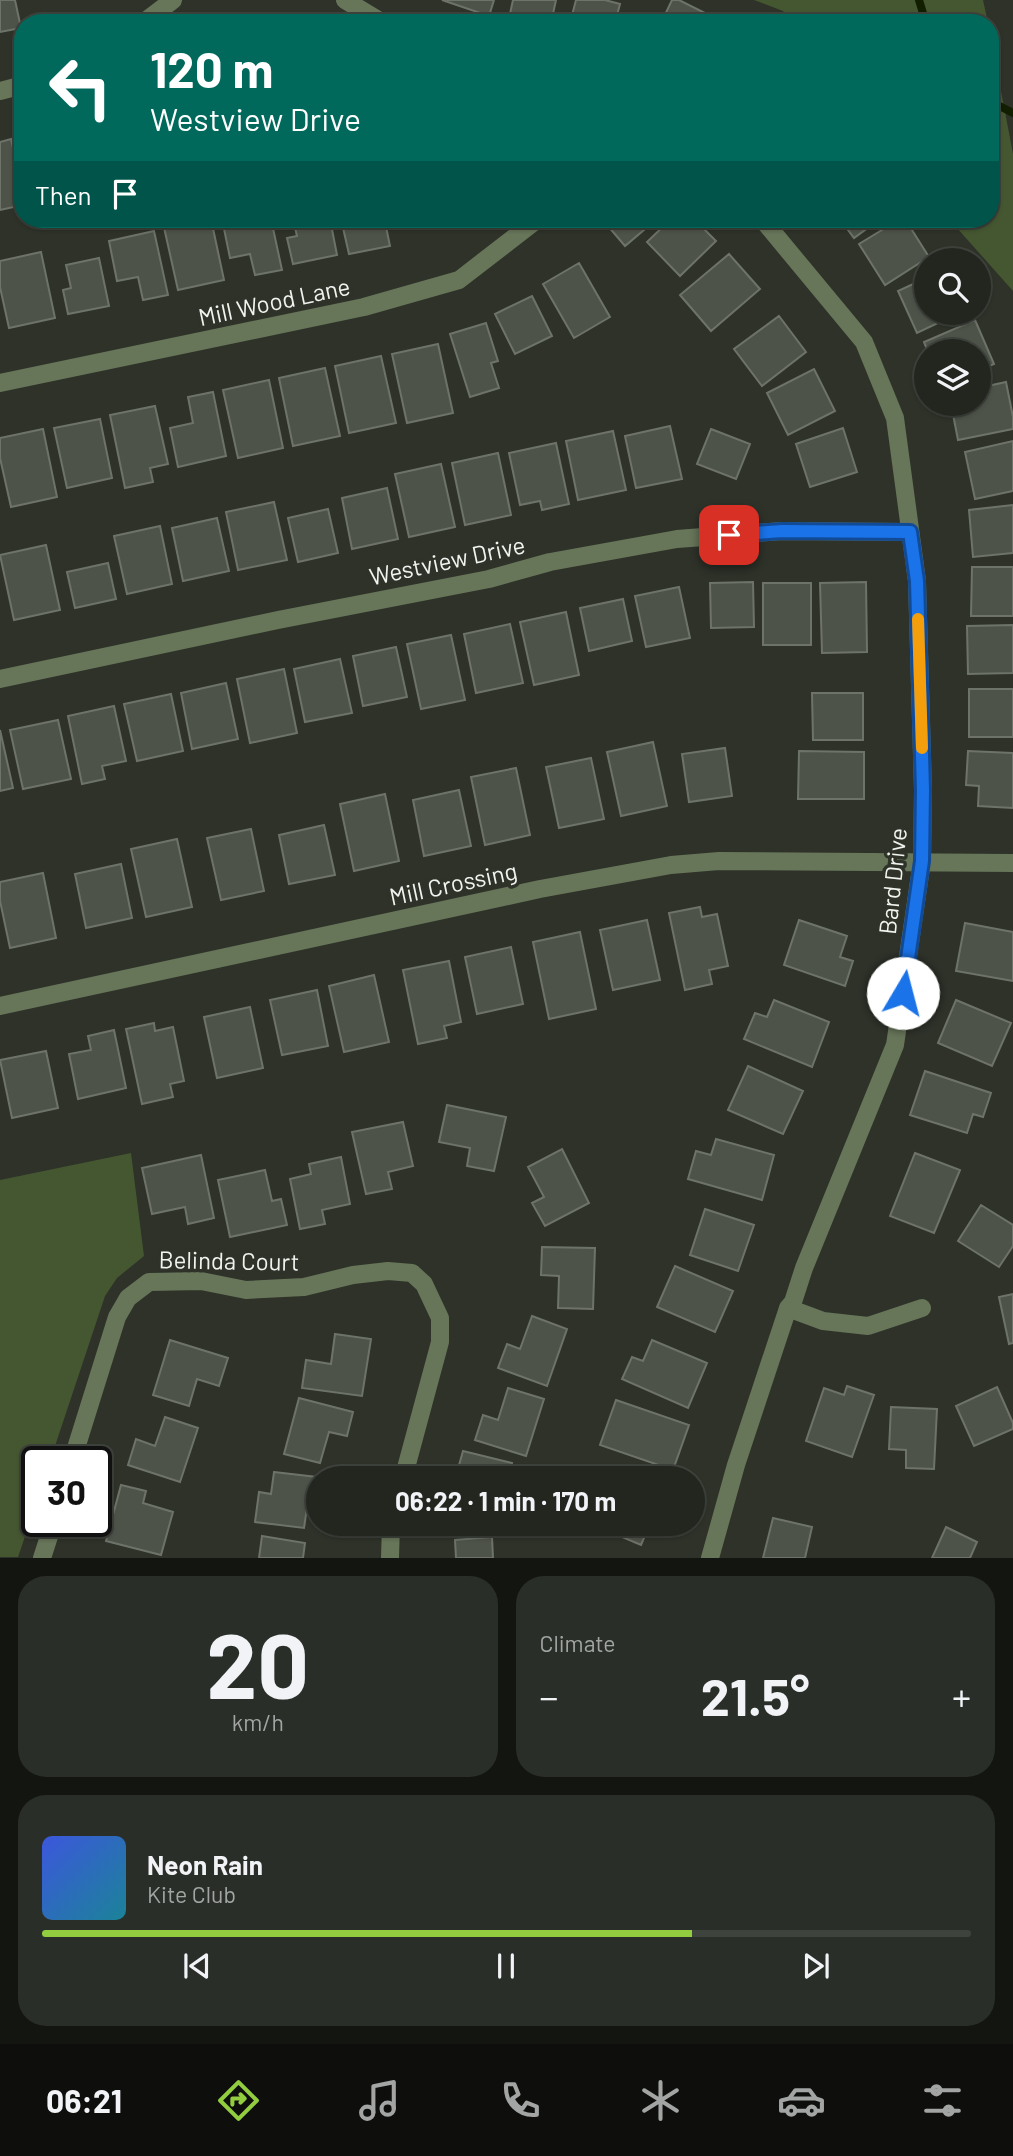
<!DOCTYPE html>
<html lang="en">
<head>
<meta charset="utf-8">
<style>
  body { margin:0; font-family:Barlow,sans-serif; background:#2a2e28; color:#f1f3f6; height:100vh; display:flex; flex-direction:column; font-size:26px; white-space:nowrap }
  * { box-sizing:border-box; margin:0 }
  p { font-size:23px; color:#a2a5a4 }
  .icon { flex:none; width:38px; height:38px; fill:none; stroke:currentColor; stroke-width:2; stroke-linecap:round; stroke-linejoin:round }
  .map { position:relative; height:1558px; overflow:hidden }
  .details { display:flex; flex-direction:column; gap:18px; padding:18px; background:#131511; flex:1 }
  .details>* { flex:none }
  .guide { position:absolute; left:14px; top:14px; width:985px; height:214px; border-radius:28px; box-shadow:0 2px 5px #0004,0 0 0 2px #3f433d; background:#00695c; color:#fff; overflow:hidden }
  .fabs { position:absolute; left:914px; top:248px; display:grid; gap:14px }
  .fabs a { display:grid; place-items:center; width:77px; height:77px; border-radius:50%; background:#22261f; box-shadow:0 2px 5px #0004,0 0 0 2px #3f433d; font-size:35px }
  .speed { position:absolute; left:21px; top:1446px; display:flex; gap:14px; font-size:35px; font-weight:700; text-align:center }
  .speed>* { display:grid; place-content:center; width:91px; height:91px; border-radius:50%; background:#22261f; box-shadow:0 2px 5px #0004,0 0 0 2px #3f433d; line-height:1 }
  .speed .limit { border:4px solid #111; border-radius:10px; background:#fff; color:#111 }
  .pin { position:absolute; display:grid; place-items:center; width:60px; height:60px; color:#fff; margin:-30px; border-radius:14px; box-shadow:0 4px 10px #0006 }
  .me { position:absolute; width:77px; margin:-38px; rotate:8deg; stroke-linejoin:round; filter:drop-shadow(0 0 5px #0008) }
  .turn { display:flex; align-items:center; gap:24px; height:147px; padding:0 21px; font-size:32px }
  .turn .icon { width:91px; height:91px; stroke-width:2.5 }
  .turn b { display:block; font-size:49px; line-height:60px }
  .then { display:flex; align-items:center; height:66px; padding:0 21px; background:#0003; gap:14px; font-size:26px }
  .big { font-size:52px; font-weight:700; line-height:1.1 }
  .details .widget { flex:1; display:flex; flex-direction:column; justify-content:center; gap:10px; min-width:0; padding:0 24px; border-radius:28px; background:#2a2e28 }
  .details .dial { align-items:center; gap:0 }
  .dial b { font-size:91px; line-height:1 }
  .song { display:flex; align-items:center; gap:21px }
  .cover { width:84px; height:84px; border-radius:10px; background:linear-gradient(135deg,hsl(230 70% 55%),hsl(190 70% 35%)) }
  .played { height:7px; border-radius:4px; background:linear-gradient(90deg,#92cd3f 70%,#3f433d 70%) }
  .keys { display:flex; justify-content:space-around; direction:ltr }
  .heat { display:flex; justify-content:space-between; align-items:center; font-size:38px; direction:ltr }
  .details .tiles { flex:1; display:grid; gap:18px; grid-template-columns:1fr 1fr }
  .widget:last-child { grid-column:span 2 }
  .trip { position:absolute; left:306px; top:1466px; width:399px; height:70px; border-radius:35px; background:#22261f; box-shadow:0 2px 5px #0004,0 0 0 2px #3f433d; font-weight:700; line-height:70px; text-align:center }
  .menu { display:flex; height:112px; justify-content:space-around; align-items:center; background:#0e0f0c; color:#a2a5a4 }
  .menu .icon { width:49px; height:49px }
  .menu .selected { color:#92cd3f }
  .menu b { font-size:32px; color:#f1f3f6 }
  .map>svg:first-child { display:block }
</style>
</head>
<body>
<div class="map">
<svg width="1013" height="1558" viewBox="0 0 1013 1558">
  <rect width="100%" height="100%" fill="#2e3229"/>
  <!-- green -->
  <path fill="#455731" d="M 754,0 L 983,0 L 988,23 L 792,23 L 783,11 Z
    M 991,38 L 1013,154 L 1013,291 L 949,219 L 990,219 Z
    M 131,1153 L 144,1256 L 117,1278 L 105,1296 L 50,1461 L 37,1461 L 37,1502 L 18,1557 L 0,1557 L 0,1180 Z"/>
  <g fill="none" stroke-linecap="round" stroke-linejoin="round">
    <!-- stream -->
    <path stroke="#111f00" stroke-width="8" d="M 919,0 L 926,23
      M 990,101 L 1013,113"/>
  </g>
  <!-- building -->
  <path fill="#4e5349" stroke="#6e7369" stroke-width="2" d="M 0,0 L 15,0 L 21,28 L 0,32 Z
    M 442,0 L 494,0 L 489,16 Z
    M 513,0 L 556,0 L 551,23 L 508,23 Z
    M 576,0 L 605,0 L 620,4 L 615,23 L 570,23 Z
    M 672,0 L 679,0 L 715,18 L 713,23 L 661,23 Z
    M 11,139 L 23,193 L 23,205 L 0,210 L 0,142 Z
    M 183,219 L 211,219 L 224,280 L 178,290 L 163,223 Z
    M 222,219 L 271,219 L 282,270 L 255,275 L 250,254 L 230,258 Z
    M 293,219 L 330,219 L 337,255 L 293,264 L 287,238 L 297,236 Z
    M 341,219 L 374,219 L 375,224 L 385,222 L 390,246 L 349,254 Z
    M 602,219 L 657,219 L 625,246 Z
    M 671,219 L 694,219 L 716,241 L 680,276 L 647,242 Z
    M 840,219 L 880,219 L 854,238 Z
    M 900,219 L 905,219 L 929,257 L 885,285 L 859,244 Z
    M 154,231 L 168,295 L 143,300 L 138,277 L 117,281 L 109,241 Z
    M 41,252 L 55,318 L 9,328 L 0,287 L 0,261 Z
    M 729,254 L 760,289 L 711,331 L 680,295 Z
    M 99,258 L 109,306 L 68,314 L 63,290 L 71,288 L 66,265 Z
    M 579,263 L 610,317 L 574,338 L 543,284 Z
    M 926,278 L 926,313 L 959,313 L 917,333 L 898,291 Z
    M 532,296 L 552,336 L 515,354 L 495,314 Z
    M 779,316 L 806,352 L 762,386 L 734,349 Z
    M 975,320 L 994,364 L 978,371 L 978,352 L 928,352 L 924,342 Z
    M 486,323 L 498,361 L 491,363 L 499,388 L 470,397 L 450,334 Z
    M 438,344 L 453,413 L 407,423 L 392,354 Z
    M 381,356 L 396,423 L 349,433 L 335,366 Z
    M 325,368 L 340,436 L 293,446 L 279,378 Z
    M 814,369 L 835,411 L 788,435 L 767,393 Z
    M 269,380 L 283,448 L 238,458 L 223,390 Z
    M 1006,382 L 1013,417 L 1013,429 L 958,440 L 951,404 L 978,404 L 978,388 Z
    M 213,392 L 226,456 L 178,467 L 170,428 L 193,423 L 188,397 Z
    M 155,406 L 168,464 L 150,468 L 153,482 L 125,488 L 110,415 Z
    M 100,419 L 112,478 L 67,488 L 54,428 Z
    M 670,426 L 682,479 L 636,488 L 625,436 Z
    M 843,428 L 857,472 L 810,487 L 796,444 Z
    M 43,429 L 57,497 L 11,507 L 0,458 L 0,438 Z
    M 711,429 L 750,444 L 736,479 L 697,464 Z
    M 613,431 L 626,490 L 578,500 L 566,441 Z
    M 1013,441 L 1013,491 L 975,499 L 965,452 Z
    M 556,443 L 569,504 L 542,510 L 540,501 L 520,505 L 509,453 Z
    M 498,453 L 511,515 L 465,525 L 452,463 Z
    M 441,464 L 455,527 L 409,537 L 395,474 Z
    M 387,488 L 398,539 L 352,549 L 342,498 Z
    M 274,502 L 287,560 L 238,570 L 226,512 Z
    M 1013,505 L 1013,553 L 973,557 L 969,510 Z
    M 328,509 L 338,553 L 298,562 L 288,518 Z
    M 217,518 L 229,571 L 183,581 L 172,528 Z
    M 160,526 L 172,584 L 127,594 L 114,536 Z
    M 46,545 L 60,610 L 14,620 L 0,555 Z
    M 108,563 L 116,599 L 75,608 L 67,572 Z
    M 972,567 L 1013,567 L 1013,616 L 971,616 Z
    M 753,582 L 754,627 L 711,628 L 710,583 Z
    M 866,582 L 867,652 L 822,653 L 820,583 Z
    M 763,583 L 811,583 L 811,645 L 763,645 Z
    M 679,587 L 690,638 L 646,647 L 635,596 Z
    M 623,599 L 632,641 L 589,651 L 580,608 Z
    M 566,612 L 579,675 L 534,685 L 520,622 Z
    M 510,624 L 523,683 L 476,693 L 464,634 Z
    M 1013,625 L 1013,673 L 968,674 L 967,626 Z
    M 451,635 L 465,700 L 421,709 L 407,644 Z
    M 396,647 L 407,697 L 363,706 L 353,656 Z
    M 340,659 L 352,713 L 305,722 L 294,669 Z
    M 284,669 L 297,733 L 250,743 L 237,679 Z
    M 226,683 L 238,739 L 192,749 L 181,693 Z
    M 969,689 L 1013,689 L 1013,737 L 969,737 Z
    M 812,693 L 863,693 L 863,740 L 813,740 Z
    M 171,694 L 183,751 L 137,761 L 124,704 Z
    M 114,706 L 126,761 L 102,766 L 105,779 L 82,784 L 68,716 Z
    M 58,720 L 71,779 L 23,789 L 10,730 Z
    M 0,730 L 13,788 L 0,791 Z
    M 653,742 L 667,806 L 621,816 L 607,752 Z
    M 725,748 L 732,796 L 689,802 L 682,754 Z
    M 799,751 L 864,752 L 864,799 L 798,799 Z
    M 968,751 L 1013,753 L 1013,808 L 978,806 L 979,786 L 966,785 Z
    M 591,758 L 604,819 L 559,828 L 546,767 Z
    M 516,768 L 530,835 L 485,845 L 471,777 Z
    M 459,790 L 471,846 L 424,856 L 413,800 Z
    M 385,794 L 399,861 L 354,871 L 340,804 Z
    M 324,825 L 335,875 L 289,884 L 279,835 Z
    M 251,829 L 264,891 L 221,900 L 207,838 Z
    M 177,839 L 192,907 L 146,917 L 131,849 Z
    M 121,864 L 132,918 L 86,928 L 75,874 Z
    M 43,873 L 56,938 L 10,948 L 0,901 L 0,882 Z
    M 700,907 L 702,917 L 717,914 L 728,966 L 709,970 L 712,984 L 685,990 L 669,913 Z
    M 647,920 L 660,980 L 613,990 L 600,930 Z
    M 799,920 L 847,936 L 840,957 L 853,961 L 845,986 L 784,965 Z
    M 965,923 L 1013,932 L 1013,981 L 956,971 Z
    M 580,932 L 596,1009 L 549,1019 L 533,942 Z
    M 511,947 L 523,1004 L 477,1014 L 465,957 Z
    M 449,961 L 461,1022 L 444,1026 L 447,1038 L 418,1044 L 403,970 Z
    M 374,975 L 389,1042 L 344,1052 L 329,986 Z
    M 317,990 L 328,1046 L 282,1055 L 270,1000 Z
    M 774,1000 L 829,1022 L 812,1067 L 744,1039 L 755,1013 L 767,1017 Z
    M 956,1000 L 1011,1023 L 992,1066 L 938,1043 Z
    M 250,1007 L 263,1068 L 217,1078 L 204,1017 Z
    M 154,1023 L 155,1031 L 173,1027 L 184,1081 L 170,1084 L 173,1097 L 142,1104 L 126,1029 Z
    M 114,1030 L 126,1088 L 78,1099 L 69,1054 L 91,1050 L 88,1036 Z
    M 46,1051 L 58,1108 L 12,1118 L 0,1060 Z
    M 748,1066 L 803,1091 L 783,1134 L 728,1110 Z
    M 925,1071 L 991,1093 L 983,1117 L 973,1114 L 967,1133 L 910,1115 Z
    M 447,1105 L 506,1117 L 494,1171 L 467,1166 L 470,1148 L 439,1142 Z
    M 403,1122 L 413,1166 L 388,1172 L 392,1189 L 366,1194 L 352,1132 Z
    M 716,1139 L 774,1155 L 762,1200 L 688,1179 L 696,1151 L 711,1155 Z
    M 562,1149 L 589,1203 L 545,1226 L 532,1203 L 544,1197 L 528,1167 Z
    M 915,1153 L 960,1170 L 934,1233 L 890,1216 Z
    M 201,1155 L 214,1218 L 188,1224 L 185,1207 L 152,1214 L 142,1168 Z
    M 341,1157 L 350,1204 L 322,1210 L 325,1224 L 300,1229 L 290,1179 L 311,1174 L 309,1164 Z
    M 265,1170 L 272,1201 L 281,1199 L 287,1225 L 230,1237 L 218,1180 Z
    M 981,1205 L 1013,1225 L 1013,1246 L 999,1267 L 958,1241 Z
    M 705,1209 L 754,1225 L 738,1271 L 690,1255 Z
    M 542,1247 L 595,1248 L 593,1309 L 558,1308 L 559,1276 L 541,1275 Z
    M 675,1266 L 733,1291 L 715,1332 L 657,1307 Z
    M 1013,1294 L 1013,1343 L 1009,1344 L 999,1297 Z
    M 532,1316 L 567,1329 L 547,1386 L 498,1368 L 507,1344 L 520,1349 Z
    M 335,1334 L 371,1339 L 362,1396 L 302,1388 L 306,1360 L 331,1364 Z
    M 170,1340 L 228,1358 L 219,1386 L 197,1379 L 189,1406 L 153,1395 Z
    M 652,1340 L 707,1363 L 688,1408 L 622,1379 L 632,1357 L 643,1361 Z
    M 847,1386 L 874,1395 L 852,1457 L 806,1441 L 824,1388 L 844,1395 Z
    M 997,1387 L 1013,1423 L 1013,1429 L 974,1446 L 956,1406 Z
    M 508,1388 L 544,1399 L 526,1456 L 475,1440 L 483,1415 L 498,1420 Z
    M 299,1398 L 353,1412 L 347,1436 L 329,1432 L 320,1463 L 284,1454 Z
    M 616,1400 L 689,1425 L 673,1470 L 600,1445 Z
    M 891,1407 L 937,1409 L 934,1469 L 906,1468 L 906,1450 L 889,1449 Z
    M 165,1417 L 198,1428 L 180,1482 L 128,1465 L 136,1439 L 155,1446 Z
    M 463,1451 L 512,1463 L 508,1479 L 466,1479 L 456,1476 Z
    M 274,1472 L 326,1478 L 318,1479 L 318,1502 L 308,1501 L 304,1528 L 255,1522 L 259,1492 L 271,1494 Z
    M 121,1485 L 146,1491 L 143,1503 L 173,1512 L 161,1555 L 106,1541 Z
    M 773,1518 L 812,1527 L 805,1558 L 763,1558 Z
    M 605,1524 L 650,1524 L 641,1545 L 603,1529 Z
    M 946,1527 L 977,1542 L 970,1558 L 932,1558 Z
    M 262,1536 L 305,1543 L 303,1558 L 259,1558 Z
    M 492,1537 L 493,1558 L 456,1558 L 455,1540 Z"/>
  <g fill="none" stroke-linecap="round" stroke-linejoin="round">
    <!-- minor -->
    <path stroke="#677559" stroke-width="18" d="M 345,0 L 383,23
      M 143,23 L 173,0
      M 0,91 L 23,85
      M 0,383 L 364,307 L 459,280 L 538,219
      M 0,679 L 278,620 L 489,579 L 550,562 L 677,539 L 782,531 L 910,532
      M 0,1006 L 540,889 L 671,865 L 719,861 L 1013,863
      M 788,1308 L 823,1321 L 868,1326 L 922,1308
      M 72,1461 L 117,1317 L 128,1298 L 149,1282 L 201,1281 L 246,1290 L 304,1287 L 353,1275 L 388,1271 L 412,1273 L 424,1284 L 440,1318 L 440,1342 L 403,1479
      M 42,1558 L 54,1521
      M 390,1558 L 391,1524
      M 710,1558 L 736,1465 L 788,1308 L 793,1302 L 804,1268 L 895,1045 L 922,861 L 923,790 L 917,581 L 895,418 L 864,342 L 762,219"/>
  </g>
  <g fill="none" stroke-linecap="round" stroke-linejoin="round">
    <defs>
      <path id="route" d="M 729,535 L 782,531 L 910,532 L 917,581 L 923,790 L 922,861 L 903,993"/>
    </defs>
    <!-- route casing -->
    <use href="#route" stroke="#114b97" stroke-width="18"/>
    <!-- route -->
    <use href="#route" stroke="#1a73e8" stroke-width="12"/>
    <!-- slow -->
    <path stroke="#f59e0b" stroke-width="12" d="M 918,619 L 922,748"/>
  </g>
  <g text-anchor="middle" dominant-baseline="central" stroke-width="7" stroke-linejoin="round" paint-order="stroke">
    <!-- street labels -->
    <g font-size="24" fill="#f0f3ee" stroke="#2e3229">
      <text transform="translate(274 301) rotate(-12)">Mill Wood Lane</text>
      <text transform="translate(447 560) rotate(-12)">Westview Drive</text>
      <text transform="translate(892 881) rotate(-84)">Bard Drive</text>
      <text transform="translate(453 883) rotate(-12)">Mill Crossing</text>
      <text transform="translate(229 1260) rotate(1)">Belinda Court</text>
    </g>
  </g>
</svg>
<div class="fabs">
<a><svg class="icon" aria-label="search" viewBox="0 0 24 24"><circle cx="10" cy="10" r="6"/><path d="M15 15l6 6"/></svg></a>
<a><svg class="icon" aria-label="layers" viewBox="0 0 24 24"><path d="M12 4l9 5-9 5-9-5zM3 14l9 5 9-5"/></svg></a>
</div>
<div class="speed"><div class="limit">30</div></div>
<div class="pin" style="left:729px;top:535px;background:#d93025"><svg class="icon" aria-label="arrive" viewBox="0 0 24 24"><path d="M6 21V4h12l-3 4 3 4H6"/></svg></div>
<svg class="me" style="left:903px;top:993px" viewBox="-20 -20 40 40"><circle r="19" fill="#fff"/><path d="M0-13L10 11 0 6-10 11z" fill="#1a73e8"/></svg>
<div class="trip">06:22 · 1 min · 170 m</div>
<div class="guide">
<div class="turn"><svg class="icon" aria-label="left" viewBox="0 0 24 24"><path d="M17 20v-9H6M10 6l-5 5 5 5"/></svg><div><b>120 m</b>Westview Drive</div></div>
<div class="then">Then<svg class="icon" aria-label="arrive" viewBox="0 0 24 24"><path d="M6 21V4h12l-3 4 3 4H6"/></svg></div>
</div>
</div>
<section class="details">
<div class="tiles">
<div class="widget dial"><b>20</b><p>km/h</p></div>
<div class="widget"><p>Climate</p>
<div class="heat"><a>−</a><b class="big">21.5°</b><a>+</a></div>
</div>
<div class="widget">
<div class="song"><i class="cover"></i><div><b>Neon Rain</b><p>Kite Club</p></div></div>
<div class="played"></div>
<div class="keys"><svg class="icon" aria-label="previous" viewBox="0 0 24 24"><path d="M18 5L8 12l10 7zM5 5v14"/></svg><svg class="icon" aria-label="pause" viewBox="0 0 24 24"><path d="M8 5v14M16 5v14"/></svg><svg class="icon" aria-label="next" viewBox="0 0 24 24"><path d="M6 5l10 7-10 7zM19 5v14"/></svg></div>
</div>
</div>
</section>
<nav class="menu">
<b>06:21</b>
<svg class="icon selected" aria-label="directions" viewBox="0 0 24 24"><path d="M12 3l9 9-9 9-9-9zM9 14v-3h6M13 9l2 2-2 2"/></svg>
<svg class="icon" aria-label="music" viewBox="0 0 24 24"><path d="M9 18V5l10-2v13"/><circle cx="6" cy="18" r="3"/><circle cx="16" cy="16" r="3"/></svg>
<svg class="icon" aria-label="phone" viewBox="0 0 24 24"><path d="M5 4h4l2 5-3 2q2 4 5 5l2-3 5 2v4C11 20 4 13 5 4z"/></svg>
<svg class="icon" aria-label="climate" viewBox="0 0 24 24"><path d="M12 3v18M4 7l16 10M4 17L20 7"/></svg>
<svg class="icon" aria-label="car" viewBox="0 0 24 24"><path d="M5 17H2v-5l4-1 3-4h7l3 4 3 1v5h-3M9 17h6M6 11h13"/><circle cx="7" cy="17" r="2"/><circle cx="17" cy="17" r="2"/></svg>
<svg class="icon" aria-label="filters" viewBox="0 0 24 24"><path d="M4 7h16M4 17h16"/><circle cx="9" cy="7" r="2"/><circle cx="15" cy="17" r="2"/></svg>
</nav>
</body>
</html>
